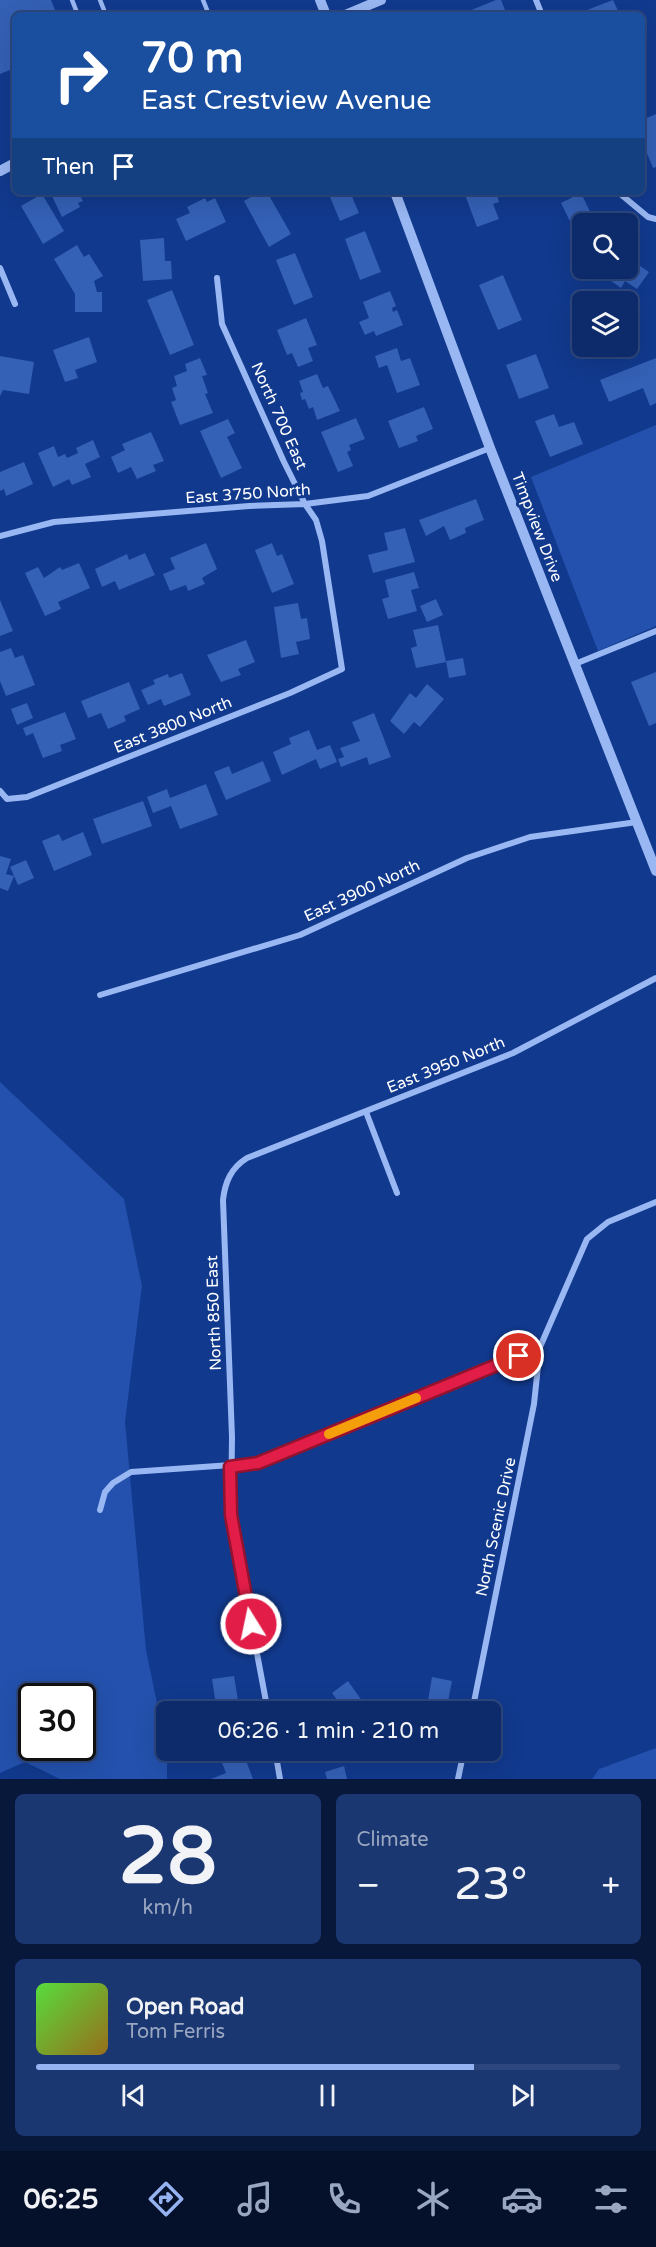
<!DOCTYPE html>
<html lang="en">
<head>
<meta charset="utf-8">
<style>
  body { margin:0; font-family:"Varela Round",sans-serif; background:#1b3772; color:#f1f3f6; height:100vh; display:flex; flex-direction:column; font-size:22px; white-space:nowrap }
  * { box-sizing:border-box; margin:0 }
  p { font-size:20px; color:#9aa7c1 }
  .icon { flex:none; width:33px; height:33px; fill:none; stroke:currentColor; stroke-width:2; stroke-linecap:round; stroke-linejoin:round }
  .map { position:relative; height:1779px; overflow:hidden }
  .side { display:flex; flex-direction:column; gap:15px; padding:15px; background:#07183a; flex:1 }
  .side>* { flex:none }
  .banner { position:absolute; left:12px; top:12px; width:633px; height:183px; border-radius:9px; box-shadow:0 6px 24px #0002,0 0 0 2px #2d477e; background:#1a4fa0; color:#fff; overflow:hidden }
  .controls { position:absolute; left:572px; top:213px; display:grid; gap:12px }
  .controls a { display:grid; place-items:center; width:66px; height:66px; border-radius:9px; background:#0d2b6a; box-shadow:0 6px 24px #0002,0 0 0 2px #2d477e; font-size:30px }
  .speed { position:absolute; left:18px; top:1683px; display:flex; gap:12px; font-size:30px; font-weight:700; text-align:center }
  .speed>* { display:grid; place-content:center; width:78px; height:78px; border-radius:50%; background:#0d2b6a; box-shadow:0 6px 24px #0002,0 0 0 2px #2d477e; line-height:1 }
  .speed .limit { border:3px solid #111; border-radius:9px; background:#fff; color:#111 }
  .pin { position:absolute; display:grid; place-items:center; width:51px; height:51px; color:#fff; margin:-26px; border:3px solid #fff; border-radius:50%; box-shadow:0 2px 6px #0007 }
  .me { position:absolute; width:66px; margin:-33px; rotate:350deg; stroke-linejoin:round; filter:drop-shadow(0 0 4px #0008) }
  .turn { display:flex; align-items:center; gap:21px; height:126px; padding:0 30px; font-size:27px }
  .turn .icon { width:78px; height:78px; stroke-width:2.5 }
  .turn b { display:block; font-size:42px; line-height:51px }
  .then { display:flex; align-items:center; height:57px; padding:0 30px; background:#0003; gap:12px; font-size:22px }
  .big { font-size:45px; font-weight:600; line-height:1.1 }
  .side .card { flex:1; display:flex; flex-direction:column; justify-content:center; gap:9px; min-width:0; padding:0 21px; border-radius:9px; background:#1b3772 }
  .side .dial { align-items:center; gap:0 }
  .dial b { font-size:78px; line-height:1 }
  .song { display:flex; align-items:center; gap:18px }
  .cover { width:72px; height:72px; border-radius:9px; background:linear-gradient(135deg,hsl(110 70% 55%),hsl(40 70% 35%)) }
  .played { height:6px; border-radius:3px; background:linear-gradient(90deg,#95b2f1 75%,#2d477e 75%) }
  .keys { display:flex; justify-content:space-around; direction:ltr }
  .heat { display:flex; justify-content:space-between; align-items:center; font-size:33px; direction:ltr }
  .side .tiles { flex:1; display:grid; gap:15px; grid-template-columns:1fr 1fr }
  .card:last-child { grid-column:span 2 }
  .trip { position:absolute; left:156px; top:1701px; width:345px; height:60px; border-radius:9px; background:#0d2b6a; box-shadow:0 6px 24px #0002,0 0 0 2px #2d477e; font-weight:600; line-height:60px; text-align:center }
  .tab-bar { display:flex; height:96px; justify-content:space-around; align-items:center; background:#05112a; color:#9aa7c1 }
  .tab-bar .icon { width:42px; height:42px }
  .tab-bar .current { color:#95b2f1 }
  .tab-bar b { font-size:27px; color:#f1f3f6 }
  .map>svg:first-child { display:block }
</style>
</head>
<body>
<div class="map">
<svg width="656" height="1779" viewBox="0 0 656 1779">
  <rect width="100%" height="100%" fill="#11398d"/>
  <!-- green -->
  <path fill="#2351ad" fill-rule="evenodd" d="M 656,425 L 656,626 L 598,651 L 531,477 Z
    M 0,1082 L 124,1199 L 142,1286 L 125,1422 L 146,1650 L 167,1751 L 167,1779 L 60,1779 L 25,1762 L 0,1773 ZM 32,1696 L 82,1696 L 82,1748 L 32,1748 Z
    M 656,1748 L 656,1779 L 592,1779 L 599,1769 Z"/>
  <!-- building -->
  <path fill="#3460b5" d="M 0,0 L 51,0 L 57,15 L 15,15 L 15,68 L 0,74 Z
    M 496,0 L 501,0 L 507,15 L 459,15 Z
    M 613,0 L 620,15 L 589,15 L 587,10 Z
    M 656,114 L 656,167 L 653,168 L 642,141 L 642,120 Z
    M 60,192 L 78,192 L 83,201 L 78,203 L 80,207 L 62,217 L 52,196 Z
    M 260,192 L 267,192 L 291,234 L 269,247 L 244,201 Z
    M 328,192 L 350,192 L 359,213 L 340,221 Z
    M 464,192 L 496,192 L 499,202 L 493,204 L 499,219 L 477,227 Z
    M 581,193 L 596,224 L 582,224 L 582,246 L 561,203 Z
    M 42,194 L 64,231 L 43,244 L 21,206 Z
    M 205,198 L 207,202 L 215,198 L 226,222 L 186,241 L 176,219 L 190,213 L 187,207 Z
    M 365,231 L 381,272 L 360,280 L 345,239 Z
    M 164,238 L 165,261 L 171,261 L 172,279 L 143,281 L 140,240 Z
    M 77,245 L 84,257 L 89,254 L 103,276 L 94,281 L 97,292 L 102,292 L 102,312 L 75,312 L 75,294 L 54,259 Z
    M 295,253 L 313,297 L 294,305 L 276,260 Z
    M 627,257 L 649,272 L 637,289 L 625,281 L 621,288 L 604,276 L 608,271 L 605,268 L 627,268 Z
    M 503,275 L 522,320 L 498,330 L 479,285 Z
    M 172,290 L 194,345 L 170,355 L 147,300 Z
    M 390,291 L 396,306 L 392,308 L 393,312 L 397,310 L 403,325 L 376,336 L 374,331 L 365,335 L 359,322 L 369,318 L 363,302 Z
    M 306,318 L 317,345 L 308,348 L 313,361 L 298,367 L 292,353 L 287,355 L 277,330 Z
    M 89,337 L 97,362 L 75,370 L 78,378 L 65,382 L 53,350 Z
    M 397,348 L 401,361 L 410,358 L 420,385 L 397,393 L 387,365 L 379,368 L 375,356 Z
    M 536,354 L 549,388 L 519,399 L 506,365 Z
    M 0,356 L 34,362 L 29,394 L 3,390 L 0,396 Z
    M 200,358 L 207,375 L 202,376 L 208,393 L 205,394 L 213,413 L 180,425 L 171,402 L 176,400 L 172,388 L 177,386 L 174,376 L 187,371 L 185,364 Z
    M 656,358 L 656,403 L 650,406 L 643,388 L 609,402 L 600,380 Z
    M 317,374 L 323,388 L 328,386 L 340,411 L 317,420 L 313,407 L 309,409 L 305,399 L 302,400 L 300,393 L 303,392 L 299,381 Z
    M 424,407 L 433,429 L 416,436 L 418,441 L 399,448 L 388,421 Z
    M 554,414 L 559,427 L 574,422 L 583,444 L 550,457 L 535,421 Z
    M 356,418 L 365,439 L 349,445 L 351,450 L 347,452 L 353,466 L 338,472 L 321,432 Z
    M 228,419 L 235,433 L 227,437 L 242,468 L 221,478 L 200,431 Z
    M 151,432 L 164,461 L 153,465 L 156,471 L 137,479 L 131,467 L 118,473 L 111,457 L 125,450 L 122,444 Z
    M 93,440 L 100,457 L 85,464 L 91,477 L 72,485 L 69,479 L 53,487 L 38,453 L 54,446 L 58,457 L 65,454 L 67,458 L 78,453 L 76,448 Z
    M 24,462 L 33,484 L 6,496 L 4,489 L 0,491 L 0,472 Z
    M 476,499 L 484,520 L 465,528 L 466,533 L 450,540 L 444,526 L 426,536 L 419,520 Z
    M 405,528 L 415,562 L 373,573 L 368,555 L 388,550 L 384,533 Z
    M 206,543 L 217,569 L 202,578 L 205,584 L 188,591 L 186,585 L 170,591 L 163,574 L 175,569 L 170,558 Z
    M 272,543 L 277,556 L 282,554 L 294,584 L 272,593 L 255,550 Z
    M 145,553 L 155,575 L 119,590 L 115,581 L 102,587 L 95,569 L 127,554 L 129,560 Z
    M 79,563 L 90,588 L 58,602 L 61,609 L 45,616 L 25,573 L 38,567 L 44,578 L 60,567 L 62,570 Z
    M 414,572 L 419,588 L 411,590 L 417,611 L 388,619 L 382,599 L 389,597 L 385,580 Z
    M 436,599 L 443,615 L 427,622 L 420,606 Z
    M 0,600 L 13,631 L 0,636 Z
    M 298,603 L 301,619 L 307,618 L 310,639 L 296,642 L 299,654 L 281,658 L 274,607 Z
    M 438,625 L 446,662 L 416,668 L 411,648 L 417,646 L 413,630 Z
    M 246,640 L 255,662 L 238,669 L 241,675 L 221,682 L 207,655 Z
    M 11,648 L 15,658 L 23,655 L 35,685 L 6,696 L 0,681 L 0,652 Z
    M 463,658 L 466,675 L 449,678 L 446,661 Z
    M 656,672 L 656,723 L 649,726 L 631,682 Z
    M 182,673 L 191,695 L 164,706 L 161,699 L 148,705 L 141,690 L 155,684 L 153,680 L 168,674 L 169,678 Z
    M 129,682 L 140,709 L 124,716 L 126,721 L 108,729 L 101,713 L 88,718 L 81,701 Z
    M 427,684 L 444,699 L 420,727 L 414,722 L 404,734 L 390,721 L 410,693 L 416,698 Z
    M 27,703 L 33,718 L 17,725 L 11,709 Z
    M 65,712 L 76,739 L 60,745 L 62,751 L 43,758 L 33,733 L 26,736 L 23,728 Z
    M 374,713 L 391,757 L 369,765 L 367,757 L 341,767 L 338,759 L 344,757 L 340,748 L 360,741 L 352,722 Z
    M 309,730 L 317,750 L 330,745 L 337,762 L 320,769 L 316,759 L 282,775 L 273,752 L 291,744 L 289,738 Z
    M 263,761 L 271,781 L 226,800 L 214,772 L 229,766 L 232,774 Z
    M 206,784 L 218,815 L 180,829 L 171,806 L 153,813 L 147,797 L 167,789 L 170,798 Z
    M 143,801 L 152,826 L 102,844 L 93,819 Z
    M 83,832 L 92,855 L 54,871 L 42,841 L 59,834 L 62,841 Z
    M 0,856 L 11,859 L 6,874 L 14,876 L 8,891 L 0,888 Z
    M 26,860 L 34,878 L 18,885 L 10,867 Z
    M 234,1676 L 240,1712 L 217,1712 L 212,1679 Z
    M 432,1677 L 452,1681 L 446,1712 L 426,1712 Z
    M 348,1681 L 370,1712 L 346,1712 L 332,1693 Z
    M 217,1750 L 242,1750 L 253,1779 L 211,1779 L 226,1773 Z
    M 344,1766 L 347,1779 L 327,1779 L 325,1772 Z"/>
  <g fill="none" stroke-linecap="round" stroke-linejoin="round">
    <!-- service -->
    <path stroke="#99b7f2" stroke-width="4.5" d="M 72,0 L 78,15
      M 100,0 L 106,15
      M 203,0 L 209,15"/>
    <!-- minor -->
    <path stroke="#99b7f2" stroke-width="6" d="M 536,0 L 542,15
      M 618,192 L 648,217 L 656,219
      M 0,268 L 15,304
      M 0,536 L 54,522 L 249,506 L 305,504 L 368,496 L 490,448
      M 575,664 L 656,631
      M 0,791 L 7,799 L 27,797 L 290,693 L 342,669 L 322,541 L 316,520 L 305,504 L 284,462 L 222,324 L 217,278
      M 100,995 L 300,935 L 467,858 L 530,837 L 637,822
      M 366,1112 L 397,1193
      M 100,1510 L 105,1492 L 113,1483 L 131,1472 L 258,1463 L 540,1347
      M 268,1712 L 231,1515 L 232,1437 L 223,1200 C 225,1182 231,1168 247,1158 L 513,1053 L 656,978
      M 472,1712 L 534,1404 L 540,1347 L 587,1239 L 608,1222 L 656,1202
      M 275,1750 L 280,1779
      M 458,1779 L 464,1750"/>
    <!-- tertiary -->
    <path stroke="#99b7f2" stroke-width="10" d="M 320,0 L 326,15
      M 345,15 L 381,0
      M 0,171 L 15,163
      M 395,192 L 490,448 L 656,871"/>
  </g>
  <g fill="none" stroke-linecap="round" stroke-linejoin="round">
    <defs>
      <path id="route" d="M 251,1624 L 231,1515 L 230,1467 L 258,1463 L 519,1356"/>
    </defs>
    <!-- route casing -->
    <use href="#route" stroke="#92132f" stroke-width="15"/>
    <!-- route -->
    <use href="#route" stroke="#e11d48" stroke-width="10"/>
    <!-- slow -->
    <path stroke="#f59e0b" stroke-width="10" d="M 329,1434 L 416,1398"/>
  </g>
  <g text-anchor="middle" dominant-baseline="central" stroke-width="6" stroke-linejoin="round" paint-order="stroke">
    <!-- street labels -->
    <g font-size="16" fill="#fff" stroke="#11398d">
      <text transform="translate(279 416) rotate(66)">North 700 East</text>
      <text transform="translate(248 494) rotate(-4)">East 3750 North</text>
      <text transform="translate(537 527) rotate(69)">Timpview Drive</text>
      <text transform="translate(173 725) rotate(-22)">East 3800 North</text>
      <text transform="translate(362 891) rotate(-25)">East 3900 North</text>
      <text transform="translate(446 1065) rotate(-22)">East 3950 North</text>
      <text transform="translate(214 1313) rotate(-92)">North 850 East</text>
      <text transform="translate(496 1527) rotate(-78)">North Scenic Drive</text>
    </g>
  </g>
</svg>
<div class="controls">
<a><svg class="icon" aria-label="search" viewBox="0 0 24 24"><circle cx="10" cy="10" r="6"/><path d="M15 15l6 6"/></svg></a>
<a><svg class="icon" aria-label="layers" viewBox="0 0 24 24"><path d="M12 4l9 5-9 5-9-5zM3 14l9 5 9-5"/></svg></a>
</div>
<div class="speed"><div class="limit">30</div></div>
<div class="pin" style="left:519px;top:1356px;background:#d93025"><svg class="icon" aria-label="arrive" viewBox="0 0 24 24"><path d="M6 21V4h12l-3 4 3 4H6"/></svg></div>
<svg class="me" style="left:251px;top:1624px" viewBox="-20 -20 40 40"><circle r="17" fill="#e11d48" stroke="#fff" stroke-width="3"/><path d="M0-11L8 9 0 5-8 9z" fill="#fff"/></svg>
<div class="trip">06:26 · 1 min · 210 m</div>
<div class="banner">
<div class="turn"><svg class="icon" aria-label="right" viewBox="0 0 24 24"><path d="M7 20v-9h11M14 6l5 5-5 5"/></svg><div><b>70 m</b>East Crestview Avenue</div></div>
<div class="then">Then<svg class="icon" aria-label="arrive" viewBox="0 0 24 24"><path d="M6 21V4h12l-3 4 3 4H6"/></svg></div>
</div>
</div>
<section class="side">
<div class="tiles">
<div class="card dial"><b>28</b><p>km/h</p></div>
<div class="card"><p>Climate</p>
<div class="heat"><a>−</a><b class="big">23°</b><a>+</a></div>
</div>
<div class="card">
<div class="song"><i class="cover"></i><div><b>Open Road</b><p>Tom Ferris</p></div></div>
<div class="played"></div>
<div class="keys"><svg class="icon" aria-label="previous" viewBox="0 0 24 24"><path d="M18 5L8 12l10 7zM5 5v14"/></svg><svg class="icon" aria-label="pause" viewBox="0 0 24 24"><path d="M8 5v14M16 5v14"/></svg><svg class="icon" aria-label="next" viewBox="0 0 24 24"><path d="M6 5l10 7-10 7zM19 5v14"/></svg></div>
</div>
</div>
</section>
<nav class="tab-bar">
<b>06:25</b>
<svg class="icon current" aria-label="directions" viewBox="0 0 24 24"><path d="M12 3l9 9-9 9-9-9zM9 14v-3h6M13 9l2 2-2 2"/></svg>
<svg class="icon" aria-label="music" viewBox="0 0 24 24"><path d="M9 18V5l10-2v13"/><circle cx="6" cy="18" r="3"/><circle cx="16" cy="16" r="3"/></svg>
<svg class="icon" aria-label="phone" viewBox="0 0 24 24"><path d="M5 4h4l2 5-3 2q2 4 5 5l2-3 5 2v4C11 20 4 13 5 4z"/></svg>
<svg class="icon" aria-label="climate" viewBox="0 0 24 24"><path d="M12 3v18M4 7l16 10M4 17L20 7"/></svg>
<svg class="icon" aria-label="car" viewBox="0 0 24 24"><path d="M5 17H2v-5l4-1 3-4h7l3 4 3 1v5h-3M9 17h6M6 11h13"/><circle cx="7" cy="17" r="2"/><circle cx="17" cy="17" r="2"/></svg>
<svg class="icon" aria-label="filters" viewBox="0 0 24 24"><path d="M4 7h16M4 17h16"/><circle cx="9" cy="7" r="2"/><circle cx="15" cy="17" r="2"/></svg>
</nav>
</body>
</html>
